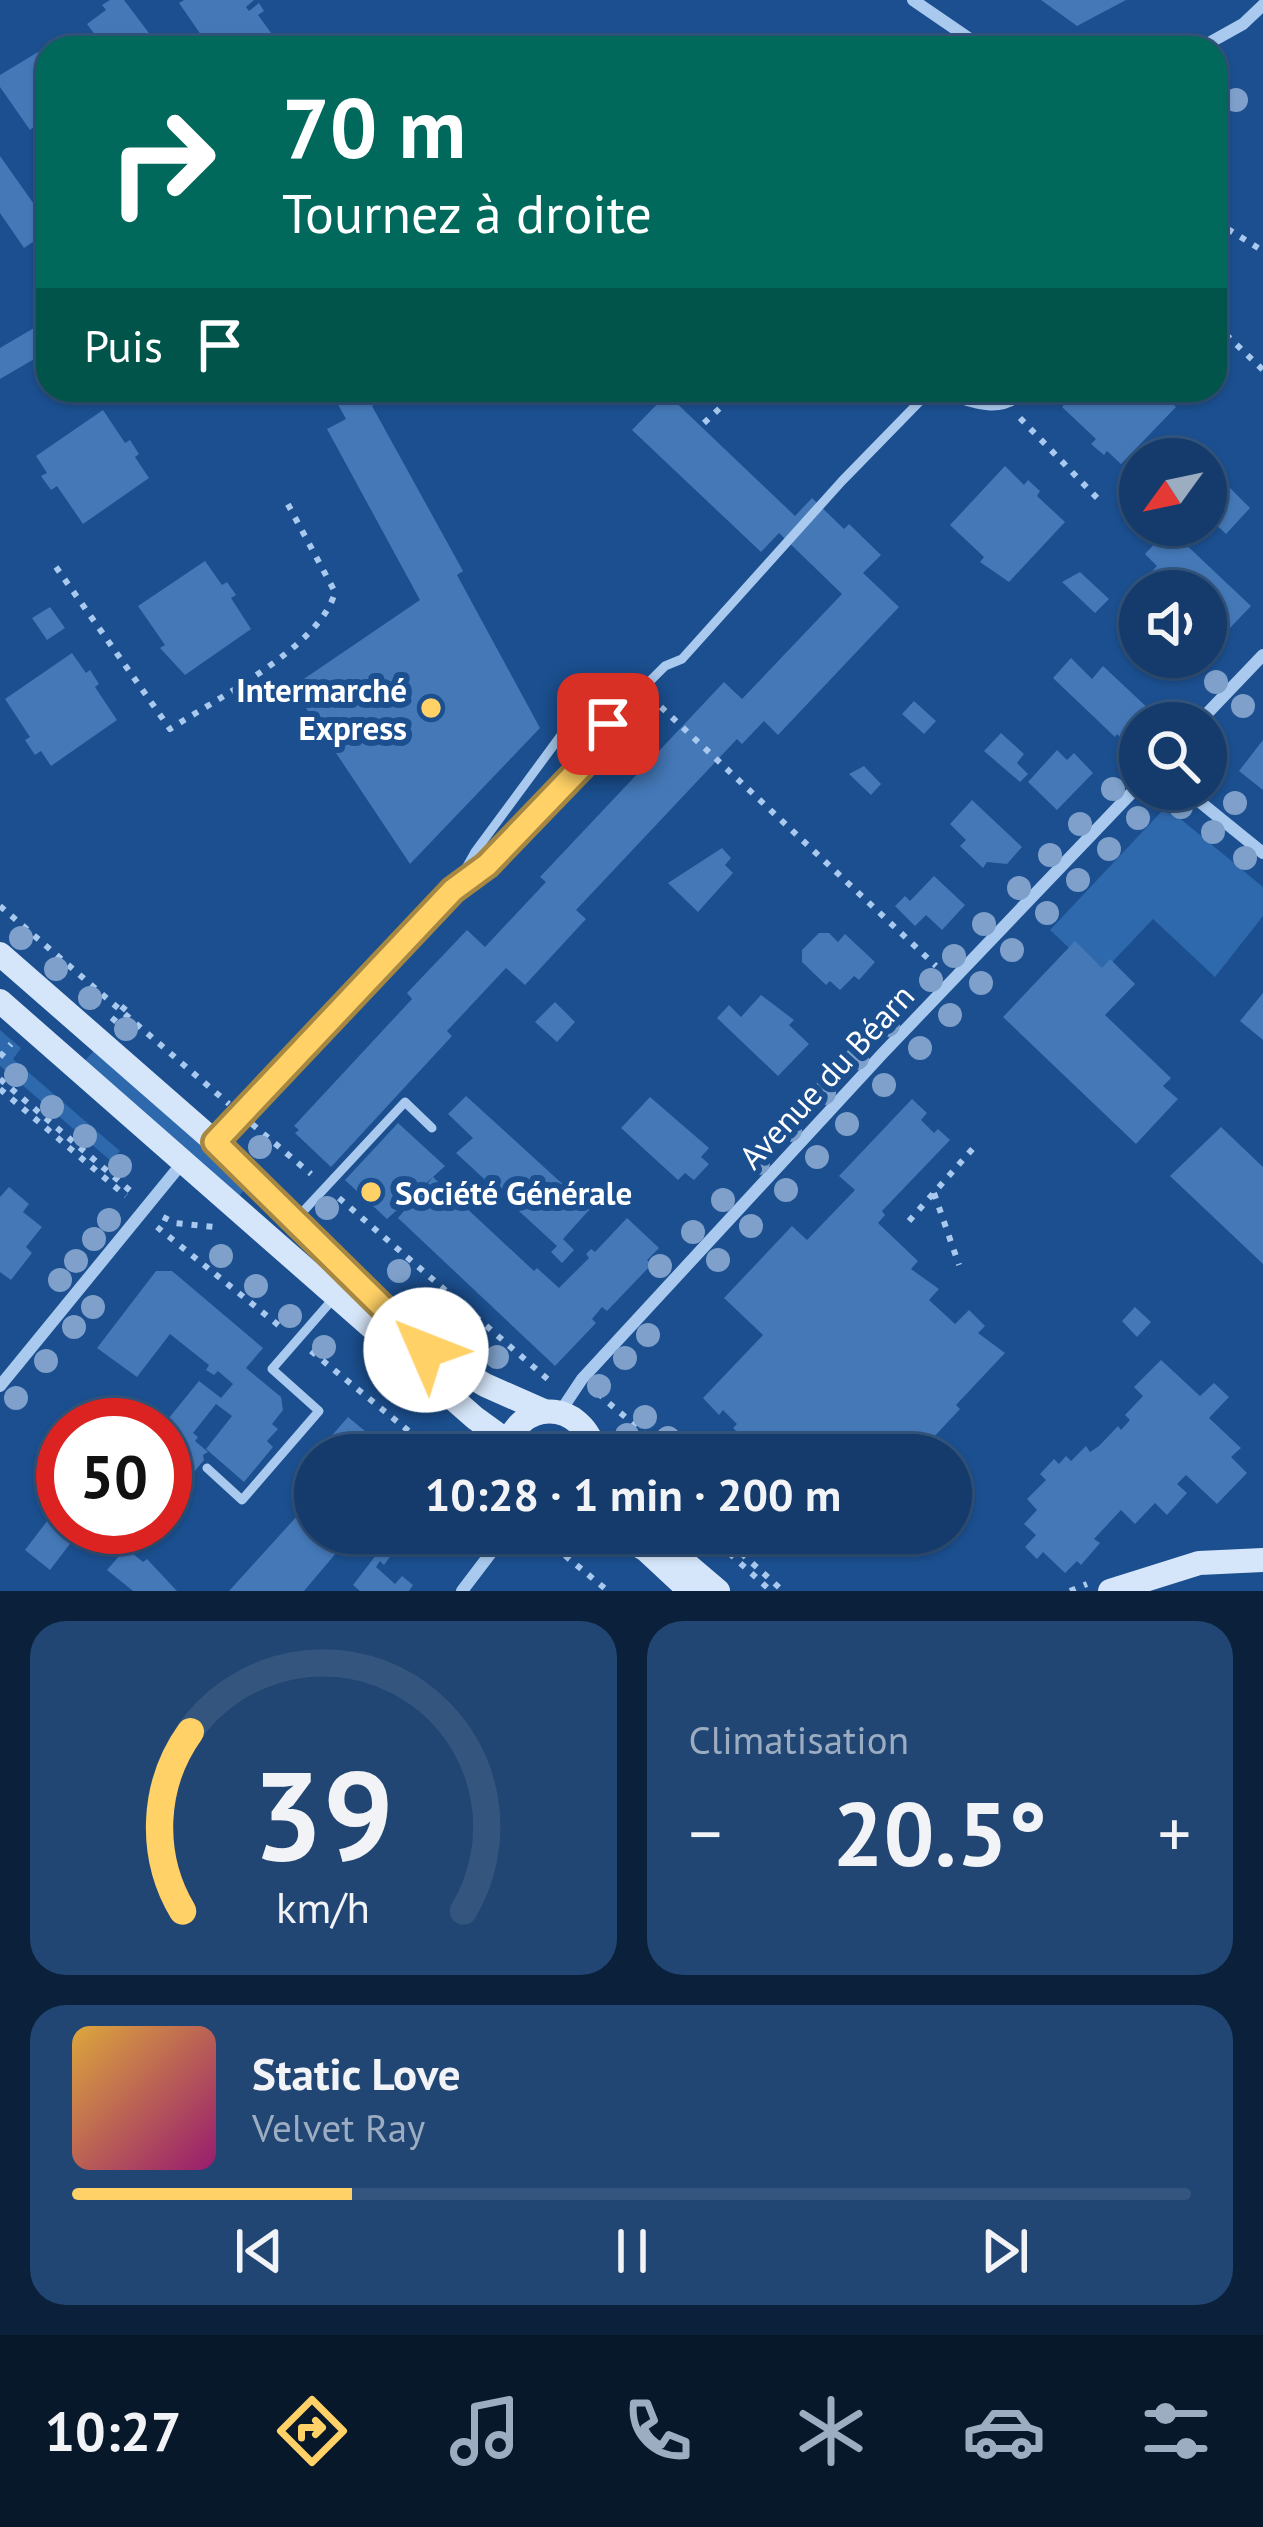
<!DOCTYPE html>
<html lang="fr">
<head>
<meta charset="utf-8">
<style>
  body { margin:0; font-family:"PT Sans",sans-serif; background:#214673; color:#f1f3f6; height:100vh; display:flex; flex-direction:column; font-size:45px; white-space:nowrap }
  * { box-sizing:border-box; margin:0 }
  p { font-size:39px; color:#9dadc1 }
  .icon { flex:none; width:66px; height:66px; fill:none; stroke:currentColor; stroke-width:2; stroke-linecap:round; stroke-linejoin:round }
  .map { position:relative; height:1591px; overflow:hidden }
  .sheet { display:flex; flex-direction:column; gap:30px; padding:30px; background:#0b203b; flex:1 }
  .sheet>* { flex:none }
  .hud { position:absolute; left:36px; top:36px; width:1191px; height:366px; border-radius:36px; box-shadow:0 3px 9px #0004,0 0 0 3px #33557e; background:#00695c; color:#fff; overflow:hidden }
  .needle { width:78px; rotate:237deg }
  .controls { position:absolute; left:1119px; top:438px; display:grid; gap:24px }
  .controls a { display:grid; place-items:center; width:108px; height:108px; border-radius:50%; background:#143b6b; box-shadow:0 3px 9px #0004,0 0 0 3px #33557e; font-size:60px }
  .speed { position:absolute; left:36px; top:1398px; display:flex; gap:24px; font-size:60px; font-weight:700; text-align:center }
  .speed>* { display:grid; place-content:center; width:156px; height:156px; border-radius:50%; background:#143b6b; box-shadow:0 3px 9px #0004,0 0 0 3px #33557e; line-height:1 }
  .speed .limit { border:18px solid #d22; background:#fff; color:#111 }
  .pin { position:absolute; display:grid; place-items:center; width:102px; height:102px; color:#fff; margin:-51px; border-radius:24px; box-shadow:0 6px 18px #0006 }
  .me { position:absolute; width:132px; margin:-66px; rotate:314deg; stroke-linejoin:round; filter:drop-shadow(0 0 9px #0008) }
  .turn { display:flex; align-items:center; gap:42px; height:252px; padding:0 48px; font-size:54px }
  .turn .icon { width:156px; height:156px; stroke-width:2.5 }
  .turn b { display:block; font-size:84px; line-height:102px }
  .then { display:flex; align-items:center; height:114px; padding:0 48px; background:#0003; gap:24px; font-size:45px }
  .big { font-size:90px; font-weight:600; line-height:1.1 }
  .sheet .tile { flex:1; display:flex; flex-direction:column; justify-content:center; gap:18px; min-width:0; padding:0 42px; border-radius:36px; background:#214673 }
  .sheet .dial { align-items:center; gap:0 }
  .dial svg { height:312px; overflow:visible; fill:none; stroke:#33557e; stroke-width:7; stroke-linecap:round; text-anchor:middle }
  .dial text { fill:#f1f3f6; stroke:none }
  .song { display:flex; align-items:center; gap:36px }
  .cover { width:144px; height:144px; border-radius:18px; background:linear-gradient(135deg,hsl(40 70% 55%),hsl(320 70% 35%)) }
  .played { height:12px; border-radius:6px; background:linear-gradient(90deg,#ffd166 25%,#33557e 25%) }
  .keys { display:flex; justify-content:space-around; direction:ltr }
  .heat { display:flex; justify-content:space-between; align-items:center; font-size:66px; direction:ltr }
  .sheet .tiles { flex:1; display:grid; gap:30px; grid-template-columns:1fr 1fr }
  .tile:last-child { grid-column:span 2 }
  .trip { position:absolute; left:294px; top:1434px; width:678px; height:120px; border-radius:60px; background:#143b6b; box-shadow:0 3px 9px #0004,0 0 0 3px #33557e; font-weight:600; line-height:120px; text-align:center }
  .dock { display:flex; height:192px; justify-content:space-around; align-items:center; background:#08182b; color:#9dadc1 }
  .dock .icon { width:84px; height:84px }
  .dock .current { color:#ffd166 }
  .dock b { font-size:54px; color:#f1f3f6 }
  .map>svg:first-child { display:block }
</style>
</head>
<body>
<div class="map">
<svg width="1263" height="1591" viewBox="0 0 1263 1591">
  <rect width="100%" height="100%" fill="#1b4f8f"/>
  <!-- green -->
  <path fill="#2e69ad" d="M 1162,811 L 1177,816 L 1263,887 L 1263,916 L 1215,977 L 1153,919 L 1099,976 L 1050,930 Z
    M 0,1030 L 21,1048 L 13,1059 L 120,1151 L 111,1161 L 0,1066 Z
    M 97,1047 L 248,1185 L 237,1199 L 82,1064 Z"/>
  <!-- building -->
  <path fill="#4478b7" d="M 110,0 L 124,0 L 155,41 L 144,48 L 105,48 L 87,24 L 106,10 L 102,5 Z
    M 184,0 L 254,0 L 246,7 L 249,11 L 259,3 L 264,11 L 258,15 L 282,48 L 227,48 L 219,36 L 206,42 L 179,3 Z
    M 1041,0 L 1126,0 L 1077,26 Z
    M 48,46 L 48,139 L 37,124 L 30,130 L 0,87 L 0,75 Z
    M 0,156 L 48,224 L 48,232 L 24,248 L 0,213 Z
    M 39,325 L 44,333 L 48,331 L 48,351 L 0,379 L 0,348 Z
    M 330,390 L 402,390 L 372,406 L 463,571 L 457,575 L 540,728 L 410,864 L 292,687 L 420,600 L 327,429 L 346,419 Z
    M 1078,390 L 1159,390 L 1176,407 L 1121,464 L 1107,451 L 1104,455 L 1091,444 L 1096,439 L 1062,407 Z
    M 667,394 L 795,516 L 812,498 L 844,529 L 849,524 L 881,555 L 863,573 L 899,607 L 778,735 L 764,721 L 742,744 L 737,739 L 576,910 L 586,919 L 525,985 L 506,968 L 447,1031 L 452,1036 L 331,1167 L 295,1133 L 299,1130 L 294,1126 L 412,999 L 407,993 L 467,930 L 485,947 L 546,882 L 540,877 L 724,682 L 742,699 L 842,594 L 779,533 L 761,552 L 632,430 Z
    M 103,410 L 125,443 L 130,440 L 139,454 L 135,457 L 149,478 L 83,524 L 57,486 L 51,490 L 41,476 L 47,473 L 36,456 Z
    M 1005,466 L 1024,485 L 1028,480 L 1040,491 L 1037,496 L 1065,522 L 1009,582 L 980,562 L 984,557 L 950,525 Z
    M 1230,488 L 1250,508 L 1226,534 L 1206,515 L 1206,504 Z
    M 1162,536 L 1174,547 L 1181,540 L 1251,606 L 1206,653 L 1206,591 L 1140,591 L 1140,609 L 1127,597 L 1157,566 L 1145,554 Z
    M 205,561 L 222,585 L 227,582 L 236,595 L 231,598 L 251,629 L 185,675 L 160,648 L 165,645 L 138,606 Z
    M 1080,572 L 1109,599 L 1095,613 L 1062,582 Z
    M 50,607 L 65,628 L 47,640 L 32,618 Z
    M 72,653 L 86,673 L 90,670 L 99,684 L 95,687 L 117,720 L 51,766 L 41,751 L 35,755 L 25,740 L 30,737 L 5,699 Z
    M 1071,658 L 1092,679 L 1103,666 L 1151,711 L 1124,741 L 1117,734 L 1115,737 L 1053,678 Z
    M 914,701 L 936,721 L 924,734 L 902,714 Z
    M 1001,733 L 1024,754 L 1017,763 L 1028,774 L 1020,782 L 984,751 Z
    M 1263,740 L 1263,790 L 1239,771 Z
    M 1057,750 L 1067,760 L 1074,753 L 1093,773 L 1057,810 L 1028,782 Z
    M 864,766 L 881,784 L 871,795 L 849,774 Z
    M 972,800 L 1022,847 L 1007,864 L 987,862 L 983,868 L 960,846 L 966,840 L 950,824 Z
    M 722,848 L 731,858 L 725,865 L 733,873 L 698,912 L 668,883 Z
    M 934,876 L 965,905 L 942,930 L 926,915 L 915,926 L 895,906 L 905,896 L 910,901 Z
    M 819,933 L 829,933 L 838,942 L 845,934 L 875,962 L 859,980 L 854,976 L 840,990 L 830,981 L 826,985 L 802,962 L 802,950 Z
    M 1075,941 L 1102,968 L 1110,959 L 1135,984 L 1105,1015 L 1171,1078 L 1163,1086 L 1178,1099 L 1136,1144 L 1003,1017 Z
    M 1263,993 L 1263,1040 L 1240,1021 Z
    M 761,995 L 794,1020 L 789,1025 L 809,1044 L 778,1076 L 717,1018 L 729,1005 L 741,1017 Z
    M 555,1002 L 575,1022 L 557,1042 L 535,1022 Z
    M 466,1096 L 590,1209 L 563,1239 L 574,1250 L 562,1263 L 551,1252 L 557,1246 L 456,1153 L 473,1138 L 448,1114 Z
    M 650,1097 L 709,1148 L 701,1157 L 709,1164 L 694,1180 L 685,1173 L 678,1180 L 621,1128 Z
    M 912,1099 L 927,1113 L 921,1120 L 934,1133 L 938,1129 L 950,1140 L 882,1211 L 885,1215 L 878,1223 L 918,1261 L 911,1269 L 939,1289 L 929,1300 L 955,1324 L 969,1310 L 985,1326 L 978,1333 L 1005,1353 L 956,1405 L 960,1409 L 917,1455 L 770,1455 L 759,1444 L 755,1449 L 733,1428 L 737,1424 L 723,1410 L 719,1415 L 703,1398 L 763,1335 L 724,1298 L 792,1226 L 807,1240 L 855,1190 L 839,1176 Z
    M 398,1123 L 445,1166 L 433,1177 L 534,1271 L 537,1268 L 559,1288 L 589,1258 L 586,1254 L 591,1249 L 595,1252 L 627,1218 L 659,1248 L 647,1260 L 652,1264 L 607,1311 L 602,1307 L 592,1319 L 596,1323 L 555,1366 L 398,1218 L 433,1177 L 387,1219 L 345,1180 Z
    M 1221,1127 L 1263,1167 L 1263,1264 L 1170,1176 Z
    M 9,1187 L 29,1204 L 23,1212 L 42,1227 L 26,1247 L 32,1253 L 11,1280 L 0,1272 L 0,1197 Z
    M 156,1271 L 172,1271 L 263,1348 L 246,1368 L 281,1397 L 283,1410 L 272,1424 L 278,1429 L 267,1441 L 273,1447 L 244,1482 L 206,1449 L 232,1416 L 216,1404 L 193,1433 L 198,1437 L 195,1441 L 208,1452 L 203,1455 L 204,1460 L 165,1507 L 165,1466 L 185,1442 L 164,1424 L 199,1381 L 221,1398 L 233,1384 L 218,1371 L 214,1375 L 206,1370 L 209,1365 L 170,1334 L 137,1377 L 97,1348 Z
    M 1135,1307 L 1151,1322 L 1137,1337 L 1122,1321 Z
    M 1161,1360 L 1200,1396 L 1214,1383 L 1229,1397 L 1209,1418 L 1241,1448 L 1231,1457 L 1247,1473 L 1217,1504 L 1186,1475 L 1177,1484 L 1187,1493 L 1167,1515 L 1155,1503 L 1135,1524 L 1121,1510 L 1094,1539 L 1100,1543 L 1081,1565 L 1077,1561 L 1065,1573 L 1043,1552 L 1037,1559 L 1025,1547 L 1036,1535 L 1024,1524 L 1037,1510 L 1027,1499 L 1046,1480 L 1040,1474 L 1054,1459 L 1059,1464 L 1066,1456 L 1071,1461 L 1086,1446 L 1090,1452 L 1099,1446 L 1118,1426 L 1121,1430 L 1130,1420 L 1125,1415 L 1143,1396 L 1134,1387 Z
    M 348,1417 L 394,1455 L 315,1455 L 315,1472 L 306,1465 Z
    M 308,1504 L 315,1510 L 315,1533 L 353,1533 L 304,1591 L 229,1591 Z
    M 54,1512 L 63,1519 L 63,1527 L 79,1532 L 50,1570 L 25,1550 Z
    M 393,1533 L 418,1533 L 419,1540 L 407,1555 L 397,1547 L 384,1565 L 380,1561 L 376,1567 L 395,1584 L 402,1576 L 413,1585 L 409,1591 L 360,1591 L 353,1585 Z
    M 433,1533 L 476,1533 L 459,1554 Z
    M 126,1548 L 143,1562 L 147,1559 L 177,1591 L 133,1591 L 107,1570 Z"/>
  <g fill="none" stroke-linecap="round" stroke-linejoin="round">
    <!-- path -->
    <path stroke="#a9c9ee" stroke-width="6" stroke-dasharray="6 9" stroke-linecap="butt" d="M 1215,221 L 1263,251
      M 1215,324 L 1263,370
      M 1020,418 L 1100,501
      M 704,423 L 739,390
      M 56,567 L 170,729 C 216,699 321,646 335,592 L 284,497
      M 661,707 L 936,966
      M 0,906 L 229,1104
      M 112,1022 L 128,1003
      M 0,1057 L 11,1044
      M 0,1079 L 134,1194
      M 0,1089 L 126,1196
      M 252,1124 L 311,1174
      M 934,1193 L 959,1265
      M 339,1198 L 551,1382
      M 163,1217 L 175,1223 L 214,1227
      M 909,1221 L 975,1146
      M 157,1227 L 282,1328
      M 311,1351 L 438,1455
      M 598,1393 C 619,1414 645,1429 661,1455
      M 572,1533 L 598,1551
      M 707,1533 L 771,1591
      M 719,1533 L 783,1591
      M 526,1539 L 545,1539 L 608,1591
      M 1070,1591 L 1087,1584"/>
    <!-- lane -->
    <path stroke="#a9c9ee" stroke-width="9" d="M 456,886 L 475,852 L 562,734 L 597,734
      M 218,1138 L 453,890 L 487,865 L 583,764 L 597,734 L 665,666 L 682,659 L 842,481 L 923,398 L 938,391 C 970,402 1000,419 1027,390
      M 296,1219 L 405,1102 L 432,1128
      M 207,1468 L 242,1500 L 319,1411 L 272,1369 L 333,1299"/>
    <!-- street -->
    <path stroke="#a9c9ee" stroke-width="12" d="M 913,0 L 983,48
      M 1200,48 L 1243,24 L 1263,5
      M 1198,723 L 1263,655
      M 1184,789 L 1263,853
      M 0,1386 L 183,1162
      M 560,1412 L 582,1379 L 883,1053 L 1140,784
      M 462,1591 L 506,1533"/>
    <!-- secondary -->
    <path stroke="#d6e6fa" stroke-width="24" d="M 0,954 L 215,1142 L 426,1350 L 485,1385 L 544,1411
      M 0,1001 L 475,1418 L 508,1442
      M 505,1455 C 515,1396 584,1398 596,1455
      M 618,1533 L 646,1550 L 690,1591
      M 650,1533 L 718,1591
      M 1110,1591 L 1199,1563 L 1263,1560"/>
  </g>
  <!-- trees -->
  <g fill="#7ea0ca">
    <circle cx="1236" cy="100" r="12"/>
    <circle cx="1216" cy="682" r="12"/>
    <circle cx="1243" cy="706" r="12"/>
    <circle cx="1113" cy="789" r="12"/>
    <circle cx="1235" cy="803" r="12"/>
    <circle cx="1181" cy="807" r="12"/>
    <circle cx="1138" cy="818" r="12"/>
    <circle cx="1080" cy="824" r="12"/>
    <circle cx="1213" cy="832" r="12"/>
    <circle cx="1109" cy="849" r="12"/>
    <circle cx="1050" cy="855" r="12"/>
    <circle cx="1245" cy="858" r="12"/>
    <circle cx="1078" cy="880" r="12"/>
    <circle cx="1019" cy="888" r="12"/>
    <circle cx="1047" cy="913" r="12"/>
    <circle cx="984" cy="924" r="12"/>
    <circle cx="21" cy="938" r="12"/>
    <circle cx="1012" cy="950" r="12"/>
    <circle cx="954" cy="956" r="12"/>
    <circle cx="56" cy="969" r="12"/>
    <circle cx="931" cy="980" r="12"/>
    <circle cx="981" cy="983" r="12"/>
    <circle cx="90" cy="998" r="12"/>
    <circle cx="950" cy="1015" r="12"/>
    <circle cx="888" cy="1025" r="12"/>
    <circle cx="126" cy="1029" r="12"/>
    <circle cx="920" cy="1048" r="12"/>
    <circle cx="857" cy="1058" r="12"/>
    <circle cx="16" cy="1075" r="12"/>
    <circle cx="884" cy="1085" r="12"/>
    <circle cx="824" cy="1093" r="12"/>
    <circle cx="52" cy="1107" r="12"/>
    <circle cx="847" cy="1124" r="12"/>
    <circle cx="790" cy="1130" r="12"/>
    <circle cx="85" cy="1136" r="12"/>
    <circle cx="260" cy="1147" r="12"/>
    <circle cx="817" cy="1157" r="12"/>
    <circle cx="758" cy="1163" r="12"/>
    <circle cx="120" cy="1166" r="12"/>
    <circle cx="786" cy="1190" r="12"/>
    <circle cx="723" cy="1200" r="12"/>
    <circle cx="327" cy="1208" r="12"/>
    <circle cx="109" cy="1220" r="12"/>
    <circle cx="751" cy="1226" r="12"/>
    <circle cx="693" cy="1232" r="12"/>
    <circle cx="94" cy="1239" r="12"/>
    <circle cx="221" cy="1256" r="12"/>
    <circle cx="718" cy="1260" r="12"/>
    <circle cx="76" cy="1261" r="12"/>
    <circle cx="660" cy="1266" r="12"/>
    <circle cx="399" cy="1271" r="12"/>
    <circle cx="60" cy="1280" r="12"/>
    <circle cx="256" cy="1286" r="12"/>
    <circle cx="433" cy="1301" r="12"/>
    <circle cx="93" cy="1307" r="12"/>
    <circle cx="290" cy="1316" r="12"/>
    <circle cx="74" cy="1327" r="12"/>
    <circle cx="463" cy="1327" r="12"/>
    <circle cx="648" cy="1335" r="12"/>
    <circle cx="324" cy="1347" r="12"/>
    <circle cx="497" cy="1357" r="12"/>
    <circle cx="625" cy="1358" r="12"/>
    <circle cx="46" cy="1361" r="12"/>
    <circle cx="599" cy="1386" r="12"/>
    <circle cx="16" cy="1398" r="12"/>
    <circle cx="645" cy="1417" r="12"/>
    <circle cx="627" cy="1435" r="12"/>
    <circle cx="668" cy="1438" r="12"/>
  </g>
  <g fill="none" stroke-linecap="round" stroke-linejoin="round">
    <defs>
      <path id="route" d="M 426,1350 L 215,1142 L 453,890 L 487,865 L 584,764 L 597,734 L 608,724"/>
    </defs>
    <!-- route casing -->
    <use href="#route" stroke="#a68842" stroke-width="30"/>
    <!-- route -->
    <use href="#route" stroke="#ffd166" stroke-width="21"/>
  </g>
  <!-- markers -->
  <g fill="#ffd166" stroke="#1b4f8f" stroke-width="4.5">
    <circle cx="431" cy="708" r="12"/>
    <circle cx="371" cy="1192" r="12"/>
  </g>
  <g text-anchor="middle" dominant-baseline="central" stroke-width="12" stroke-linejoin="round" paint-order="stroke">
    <!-- poi labels -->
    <g font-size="33" font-weight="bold" fill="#fff" stroke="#1b4f8f" text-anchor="end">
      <text x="407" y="689">Intermarché<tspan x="407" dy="38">Express</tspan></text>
      <text x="395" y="1192" text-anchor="start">Société Générale</text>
    </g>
    <!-- street labels -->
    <g font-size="33" fill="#fff" stroke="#1b4f8f">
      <text transform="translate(826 1076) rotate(-47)">Avenue du Béarn</text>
    </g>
  </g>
</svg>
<div class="controls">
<a><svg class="needle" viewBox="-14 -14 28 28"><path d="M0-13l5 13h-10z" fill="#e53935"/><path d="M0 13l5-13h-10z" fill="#9dadc1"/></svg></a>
<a><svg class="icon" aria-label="sound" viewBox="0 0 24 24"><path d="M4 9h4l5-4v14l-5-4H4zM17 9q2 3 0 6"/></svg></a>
<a><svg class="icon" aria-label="search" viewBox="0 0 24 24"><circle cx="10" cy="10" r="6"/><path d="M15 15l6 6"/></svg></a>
</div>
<div class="speed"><div class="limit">50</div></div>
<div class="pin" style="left:608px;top:724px;background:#d93025"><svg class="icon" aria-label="arrive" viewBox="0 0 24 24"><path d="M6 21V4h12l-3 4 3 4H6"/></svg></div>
<svg class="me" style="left:426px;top:1350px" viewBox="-20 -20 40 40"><circle r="19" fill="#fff"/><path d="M0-13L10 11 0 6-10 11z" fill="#ffd166"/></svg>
<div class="trip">10:28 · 1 min · 200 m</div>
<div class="hud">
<div class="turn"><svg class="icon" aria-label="right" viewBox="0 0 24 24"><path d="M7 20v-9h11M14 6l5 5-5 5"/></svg><div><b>70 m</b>Tournez à droite</div></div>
<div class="then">Puis<svg class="icon" aria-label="arrive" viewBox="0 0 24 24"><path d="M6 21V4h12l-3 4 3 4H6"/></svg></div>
</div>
</div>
<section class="sheet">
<div class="tiles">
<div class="tile dial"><svg viewBox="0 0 100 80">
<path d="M14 69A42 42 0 1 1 86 69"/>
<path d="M14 69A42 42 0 0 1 16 23" stroke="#ffd166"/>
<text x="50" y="56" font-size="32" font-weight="700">39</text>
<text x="50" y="72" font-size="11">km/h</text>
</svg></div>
<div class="tile"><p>Climatisation</p>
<div class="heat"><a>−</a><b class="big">20.5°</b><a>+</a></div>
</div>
<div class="tile">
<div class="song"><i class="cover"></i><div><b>Static Love</b><p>Velvet Ray</p></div></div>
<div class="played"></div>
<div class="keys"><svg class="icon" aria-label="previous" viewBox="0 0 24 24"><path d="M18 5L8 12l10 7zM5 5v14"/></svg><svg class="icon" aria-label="pause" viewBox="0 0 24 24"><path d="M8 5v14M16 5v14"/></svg><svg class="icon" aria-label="next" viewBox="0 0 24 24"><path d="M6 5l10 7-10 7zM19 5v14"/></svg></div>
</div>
</div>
</section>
<nav class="dock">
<b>10:27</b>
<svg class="icon current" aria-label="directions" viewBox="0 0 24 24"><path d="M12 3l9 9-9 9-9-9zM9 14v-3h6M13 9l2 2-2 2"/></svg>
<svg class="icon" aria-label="music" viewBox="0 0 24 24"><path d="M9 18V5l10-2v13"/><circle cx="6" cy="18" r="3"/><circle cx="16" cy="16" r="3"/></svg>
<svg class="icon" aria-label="phone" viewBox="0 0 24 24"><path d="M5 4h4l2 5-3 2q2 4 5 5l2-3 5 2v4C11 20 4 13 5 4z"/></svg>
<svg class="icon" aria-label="climate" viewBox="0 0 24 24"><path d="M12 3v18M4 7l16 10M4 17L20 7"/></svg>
<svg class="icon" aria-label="car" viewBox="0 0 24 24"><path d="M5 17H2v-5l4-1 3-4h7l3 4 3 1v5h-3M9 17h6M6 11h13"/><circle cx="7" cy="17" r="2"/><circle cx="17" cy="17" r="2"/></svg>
<svg class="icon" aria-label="filters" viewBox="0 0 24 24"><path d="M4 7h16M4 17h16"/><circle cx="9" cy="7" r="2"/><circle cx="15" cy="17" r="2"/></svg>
</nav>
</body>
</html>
